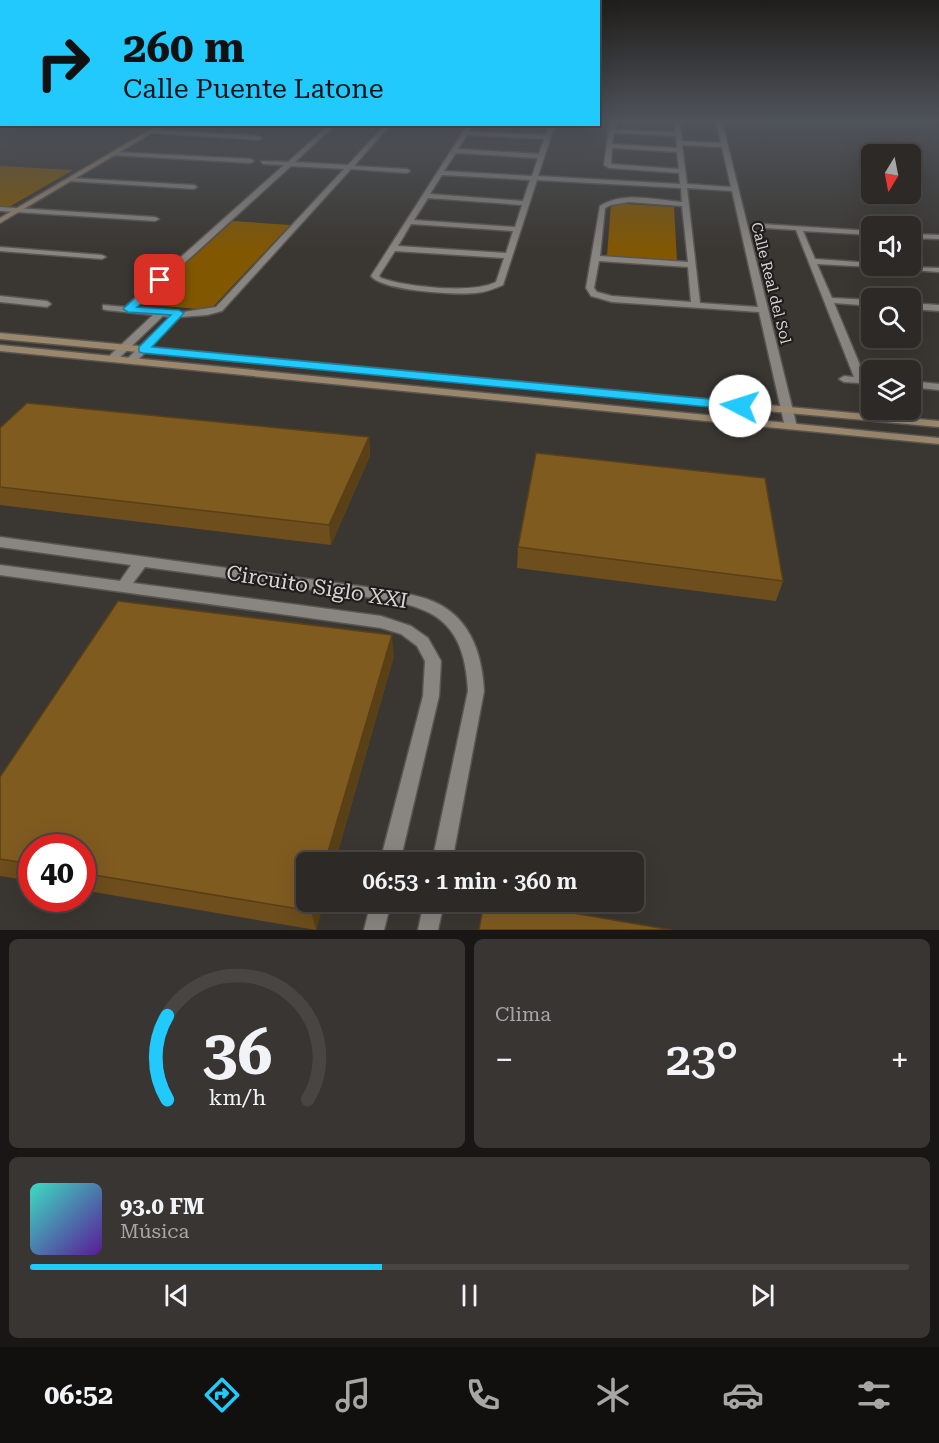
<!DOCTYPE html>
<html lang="es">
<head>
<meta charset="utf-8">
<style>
  body { margin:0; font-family:"Roboto Serif",serif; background:#383532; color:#f1f3f6; height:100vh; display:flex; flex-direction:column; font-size:22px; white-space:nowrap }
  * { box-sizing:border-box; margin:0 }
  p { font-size:20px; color:#a6a6a7 }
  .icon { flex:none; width:33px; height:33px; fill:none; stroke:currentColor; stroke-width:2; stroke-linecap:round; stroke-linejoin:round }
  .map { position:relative; height:930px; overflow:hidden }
  .details { display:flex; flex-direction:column; gap:9px; padding:9px; background:#181715; flex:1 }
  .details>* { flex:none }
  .guide { position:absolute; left:0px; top:0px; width:600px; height:126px; box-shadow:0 6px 24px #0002,0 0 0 2px #484543; background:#21c9fd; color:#111; overflow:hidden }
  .needle { width:39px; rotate:190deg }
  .controls { position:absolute; left:861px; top:144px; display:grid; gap:12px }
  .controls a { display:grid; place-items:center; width:60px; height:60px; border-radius:9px; background:#2c2926; box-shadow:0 6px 24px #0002,0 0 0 2px #484543; font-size:30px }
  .speed { position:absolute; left:18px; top:834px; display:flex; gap:12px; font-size:30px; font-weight:700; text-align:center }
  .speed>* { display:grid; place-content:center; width:78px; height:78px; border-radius:50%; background:#2c2926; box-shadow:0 6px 24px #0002,0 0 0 2px #484543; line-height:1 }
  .speed .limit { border:9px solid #d22; background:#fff; color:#111 }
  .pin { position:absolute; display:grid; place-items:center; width:51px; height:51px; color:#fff; margin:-26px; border-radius:12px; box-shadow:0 3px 9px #0006 }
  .me { position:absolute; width:66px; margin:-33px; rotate:275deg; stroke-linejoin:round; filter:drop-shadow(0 0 4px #0008) }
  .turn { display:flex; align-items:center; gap:21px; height:126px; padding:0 24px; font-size:27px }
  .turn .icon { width:78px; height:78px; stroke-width:2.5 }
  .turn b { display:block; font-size:42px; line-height:51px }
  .big { font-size:45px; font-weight:600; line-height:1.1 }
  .details .card { flex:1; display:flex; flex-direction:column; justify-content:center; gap:9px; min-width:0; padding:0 21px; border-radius:9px; background:#383532 }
  .details .dial { align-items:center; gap:0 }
  .dial svg { height:156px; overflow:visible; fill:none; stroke:#484543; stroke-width:7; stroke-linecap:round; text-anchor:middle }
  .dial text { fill:#f1f3f6; stroke:none }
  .song { display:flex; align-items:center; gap:18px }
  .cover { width:72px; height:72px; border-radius:9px; background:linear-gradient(135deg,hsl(170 70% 55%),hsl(270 70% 35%)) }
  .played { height:6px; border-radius:3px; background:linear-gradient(90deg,#21c9fd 40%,#484543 40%) }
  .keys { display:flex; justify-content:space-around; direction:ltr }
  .heat { display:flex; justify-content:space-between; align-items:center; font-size:33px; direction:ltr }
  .details .tiles { flex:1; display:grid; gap:9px; grid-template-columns:1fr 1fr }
  .card:last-child { grid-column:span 2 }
  .trip { position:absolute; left:296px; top:852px; width:348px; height:60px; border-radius:9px; background:#2c2926; box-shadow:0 6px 24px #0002,0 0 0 2px #484543; font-weight:600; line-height:60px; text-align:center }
  .tabs { display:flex; height:96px; justify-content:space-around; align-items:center; background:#12100f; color:#a6a6a7 }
  .tabs .icon { width:42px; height:42px }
  .tabs .current { color:#21c9fd }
  .tabs b { font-size:27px; color:#f1f3f6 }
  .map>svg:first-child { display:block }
</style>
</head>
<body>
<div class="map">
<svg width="939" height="930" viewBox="0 0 939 930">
  <rect width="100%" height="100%" fill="#3a3732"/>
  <!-- green -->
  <path fill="#825702" d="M 0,166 L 73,170 L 9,207 L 0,207 Z
    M 611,203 L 674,207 L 677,261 L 607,256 Z
    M 233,221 L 290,225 L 210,310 L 141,304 Z"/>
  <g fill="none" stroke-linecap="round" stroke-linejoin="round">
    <defs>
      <path id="street" d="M 610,122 L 616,122 L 615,129 L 675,132 L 674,122 L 680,122 L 682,141 L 721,143 L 716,122 L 722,122 L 797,427 L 795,429 L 787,429 L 785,427 L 759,312 L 612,302 L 591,296 L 586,288 L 600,206 C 623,191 656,200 682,202 L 681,188 L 537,180 L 503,285 C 494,289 486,292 476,293 C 456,295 382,291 371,276 L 468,124 L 473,124 L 469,132 L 546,135 L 549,124 L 555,124 L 538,176 L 680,184 L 679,173 L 609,168 L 604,165 ZM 614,133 L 676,136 L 677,148 L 612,144 ZM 467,135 L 544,139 L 539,154 L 458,149 ZM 682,145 L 722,147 L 731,187 L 687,184 ZM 612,148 L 677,152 L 679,169 L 611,164 ZM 456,153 L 538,158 L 532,176 L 444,171 ZM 442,175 L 530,180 L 523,201 L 430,194 ZM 687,188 L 732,191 L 758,307 L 700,303 ZM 428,198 L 522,205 L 515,227 L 414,220 ZM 629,202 L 682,206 L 688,262 L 600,256 L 605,208 L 611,205 ZM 411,224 L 513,231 L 506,253 L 398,246 ZM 395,251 L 504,258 L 496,282 C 472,294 407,287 381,278 L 379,276 ZM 599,261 L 688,267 L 691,302 L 612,296 L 597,292 L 594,288 Z
        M 330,124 L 336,124 L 295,162 L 348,165 L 386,124 L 391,124 L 354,166 L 407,169 L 410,171 L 407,173 L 351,169 L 222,311 L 207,315 L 180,317 L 135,363 L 127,363 L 127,359 L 170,317 L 163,316 L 116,361 L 108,361 L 108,357 L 153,315 L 106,310 L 103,309 L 103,305 L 125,307 L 284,165 L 263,164 L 261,161 L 288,162 ZM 291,166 L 344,169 L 216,307 L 183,312 L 135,308 Z
        M 152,130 L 259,136 L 262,138 L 259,140 L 150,133 Z
        M 115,152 L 251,159 L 254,161 L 251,163 L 113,155 Z
        M 71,178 L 194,185 L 197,187 L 194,189 L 69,181 L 68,180 Z
        M 0,207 L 155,217 L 159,219 L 155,221 L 0,211 Z
        M 762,224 L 872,231 L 872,235 L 803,231 L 815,259 L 872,263 L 872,266 L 876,266 L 872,267 L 817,264 L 832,298 L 872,300 L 872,306 L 834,303 L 865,377 L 872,378 L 872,384 L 844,382 L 839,379 L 844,376 L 854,377 L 796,230 L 765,228 L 762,228 Z
        M 910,234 L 939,235 L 939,239 L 910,238 Z
        M 0,247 L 102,255 L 106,257 L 102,259 L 0,251 Z
        M 876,266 L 939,268 L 939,272 L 880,268 Z
        M 0,296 L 47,301 L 51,304 L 47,307 L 0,302 Z
        M 910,303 L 939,305 L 939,311 L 910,309 Z
        M 910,381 L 939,384 L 939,390 L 910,387 Z
        M 0,537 L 381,589 C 396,592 412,594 427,599 C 468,613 482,650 484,691 L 452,862 L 432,862 L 468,691 C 466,654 457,621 418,608 C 406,603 393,602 381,599 L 145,567 L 133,583 L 381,616 L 411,626 L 428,638 L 441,661 L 439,696 L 400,862 L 380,862 L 423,696 L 425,661 L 417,646 L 401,634 L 381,628 L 0,575 L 0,565 L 120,581 L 131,565 L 0,547 Z
        M 371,902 L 391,902 L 384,930 L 364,930 Z
        M 424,902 L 444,902 L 438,930 L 418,930 Z"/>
      <path id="secondary" d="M 160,124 L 167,124 L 0,223 L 0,218 Z
        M 0,333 L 939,421 L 939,427 L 0,339 Z
        M 0,345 L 939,438 L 939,444 L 0,351 Z"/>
    </defs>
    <!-- street casing -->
    <use href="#street" stroke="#585552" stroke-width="3"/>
    <!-- secondary casing -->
    <use href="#secondary" stroke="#585552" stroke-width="3"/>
    <!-- street -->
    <use href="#street" fill="#898581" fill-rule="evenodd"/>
    <!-- secondary -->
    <use href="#secondary" fill="#9a876c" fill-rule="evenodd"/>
  </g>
  <!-- wall -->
  <path fill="#6d4e1c" d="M 0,428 L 369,437 L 370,456 L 331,545 L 0,505 Z
    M 518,547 L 783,581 L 776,601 L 517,568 Z
    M 394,656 L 335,862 L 306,862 L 324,902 L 316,930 L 82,890 L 82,848 L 32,848 L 32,881 L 0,876 L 0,777 Z"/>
  <!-- shaded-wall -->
  <path fill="#594016" d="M 369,437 L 370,456 L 331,545 L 329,525 Z
    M 392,635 L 394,656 L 335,862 L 325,862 Z
    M 314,902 L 324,902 L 316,930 L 311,911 Z"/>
  <!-- building -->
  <path fill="#7f5b20" stroke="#594016" stroke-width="1.5" d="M 27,403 L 369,437 L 329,525 L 0,487 L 0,428 Z
    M 536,453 L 765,478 L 783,581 L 518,547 Z
    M 118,601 L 392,635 L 325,862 L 306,862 L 306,902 L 314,902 L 311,911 L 82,873 L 82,848 L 32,848 L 32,864 L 0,859 L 0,777 Z
    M 484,902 L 510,902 L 671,930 L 479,930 Z"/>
  <!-- sky -->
  <linearGradient id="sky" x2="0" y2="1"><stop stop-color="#201e1c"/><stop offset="0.48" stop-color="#4f535a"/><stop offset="1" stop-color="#4f535a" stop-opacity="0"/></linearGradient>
  <rect width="939" height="252" fill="url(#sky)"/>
  <!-- route -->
  <path fill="#21c9fd" stroke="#1583a4" stroke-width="1.5" d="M 157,278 L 165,280 L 137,307 L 179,310 L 184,313 L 152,347 L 740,402 L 746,406 L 740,410 L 143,353 L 139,352 L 139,347 L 171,315 L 128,312 L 123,309 Z"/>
  <g text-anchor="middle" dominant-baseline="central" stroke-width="4.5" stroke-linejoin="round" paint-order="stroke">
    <!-- far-street labels -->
    <g font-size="15" fill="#d7d5d3" stroke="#201e1c">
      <text transform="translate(771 283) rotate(76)">Calle Real del Sol</text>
    </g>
    <!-- near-street labels -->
    <g font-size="21" fill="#d7d5d3" stroke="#201e1c">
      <text transform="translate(317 587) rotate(9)">Circuito Siglo XXI</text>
    </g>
  </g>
</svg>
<div class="controls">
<a><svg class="needle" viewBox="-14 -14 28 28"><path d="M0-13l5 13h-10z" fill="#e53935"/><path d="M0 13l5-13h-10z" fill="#a6a6a7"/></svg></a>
<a><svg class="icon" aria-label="sound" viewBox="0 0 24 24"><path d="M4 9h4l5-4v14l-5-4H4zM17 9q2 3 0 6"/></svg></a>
<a><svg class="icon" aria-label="search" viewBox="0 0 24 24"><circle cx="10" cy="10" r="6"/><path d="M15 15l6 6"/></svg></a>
<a><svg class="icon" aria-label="layers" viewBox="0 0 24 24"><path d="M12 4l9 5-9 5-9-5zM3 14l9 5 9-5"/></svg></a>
</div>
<div class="speed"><div class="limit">40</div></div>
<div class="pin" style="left:160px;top:280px;background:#d93025"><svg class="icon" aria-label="arrive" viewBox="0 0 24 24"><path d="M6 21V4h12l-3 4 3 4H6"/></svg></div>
<svg class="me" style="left:740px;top:406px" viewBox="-20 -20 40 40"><circle r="19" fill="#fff"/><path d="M0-13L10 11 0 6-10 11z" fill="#21c9fd"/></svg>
<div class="trip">06:53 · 1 min · 360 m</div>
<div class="guide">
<div class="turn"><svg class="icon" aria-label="right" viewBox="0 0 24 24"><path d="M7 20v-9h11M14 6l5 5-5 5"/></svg><div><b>260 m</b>Calle Puente Latone</div></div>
</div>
</div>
<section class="details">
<div class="tiles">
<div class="card dial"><svg viewBox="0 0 100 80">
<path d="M14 69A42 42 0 1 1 86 69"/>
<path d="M14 69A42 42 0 0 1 14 26" stroke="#21c9fd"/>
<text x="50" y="56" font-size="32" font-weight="700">36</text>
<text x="50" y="72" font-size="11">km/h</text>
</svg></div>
<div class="card"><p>Clima</p>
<div class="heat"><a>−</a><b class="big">23°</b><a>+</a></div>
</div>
<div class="card">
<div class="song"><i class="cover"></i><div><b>93.0 FM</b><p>Música</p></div></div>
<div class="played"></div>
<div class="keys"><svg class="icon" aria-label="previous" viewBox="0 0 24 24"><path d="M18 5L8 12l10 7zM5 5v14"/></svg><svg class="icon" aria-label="pause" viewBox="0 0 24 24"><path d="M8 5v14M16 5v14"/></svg><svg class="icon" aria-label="next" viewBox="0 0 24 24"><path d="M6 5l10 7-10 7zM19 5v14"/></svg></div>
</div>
</div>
</section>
<nav class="tabs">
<b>06:52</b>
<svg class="icon current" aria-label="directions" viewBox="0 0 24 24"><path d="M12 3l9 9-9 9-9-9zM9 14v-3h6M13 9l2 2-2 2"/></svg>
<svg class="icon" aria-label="music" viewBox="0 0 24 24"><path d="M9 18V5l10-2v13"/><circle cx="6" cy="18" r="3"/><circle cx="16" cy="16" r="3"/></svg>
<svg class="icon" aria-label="phone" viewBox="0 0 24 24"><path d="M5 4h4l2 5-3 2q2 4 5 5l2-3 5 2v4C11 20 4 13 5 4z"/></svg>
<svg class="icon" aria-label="climate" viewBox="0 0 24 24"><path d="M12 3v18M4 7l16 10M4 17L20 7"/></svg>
<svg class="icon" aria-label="car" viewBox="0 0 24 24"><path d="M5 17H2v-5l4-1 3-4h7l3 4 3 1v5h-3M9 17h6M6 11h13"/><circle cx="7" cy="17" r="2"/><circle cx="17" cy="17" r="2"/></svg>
<svg class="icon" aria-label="filters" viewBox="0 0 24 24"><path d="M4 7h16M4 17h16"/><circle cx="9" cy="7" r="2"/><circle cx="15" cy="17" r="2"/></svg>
</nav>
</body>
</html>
